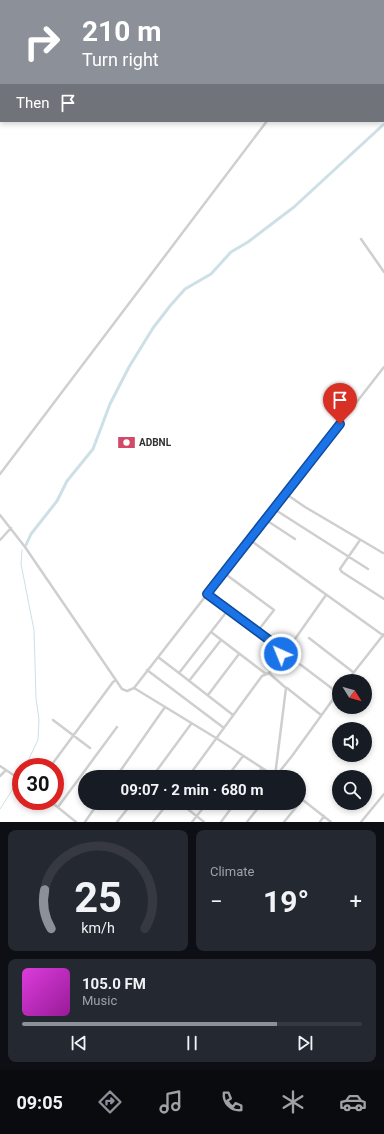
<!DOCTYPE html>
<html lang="en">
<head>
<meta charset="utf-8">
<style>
  body { margin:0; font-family:Roboto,sans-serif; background:#242831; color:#f1f3f6; height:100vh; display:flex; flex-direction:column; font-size:15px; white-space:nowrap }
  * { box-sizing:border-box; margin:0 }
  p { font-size:13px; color:#9ea1a6 }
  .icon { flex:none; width:22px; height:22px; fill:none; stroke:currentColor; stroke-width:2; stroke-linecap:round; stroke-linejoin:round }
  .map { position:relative; height:822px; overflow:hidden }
  .side { display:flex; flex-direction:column; gap:8px; padding:8px; background:#0d0f14; flex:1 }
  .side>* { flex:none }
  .guide { position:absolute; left:0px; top:0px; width:384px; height:122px; box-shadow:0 2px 6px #0003; background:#8c9099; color:#fff; overflow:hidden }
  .needle { width:26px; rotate:127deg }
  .tools { position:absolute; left:332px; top:674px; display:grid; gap:8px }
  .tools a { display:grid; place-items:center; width:40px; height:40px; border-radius:50%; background:#171b24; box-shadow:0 2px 6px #0003; font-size:20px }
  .speed { position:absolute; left:12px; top:758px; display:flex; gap:8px; font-size:20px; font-weight:700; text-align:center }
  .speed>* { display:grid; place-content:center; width:52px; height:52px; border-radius:50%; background:#171b24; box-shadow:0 2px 6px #0003; line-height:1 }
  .speed .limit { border:6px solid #d22; background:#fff; color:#111 }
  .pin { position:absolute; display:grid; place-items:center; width:34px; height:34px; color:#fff; margin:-41px -17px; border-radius:50% 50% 50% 0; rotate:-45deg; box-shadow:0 0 4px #0007 }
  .pin .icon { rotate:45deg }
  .me { position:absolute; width:44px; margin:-22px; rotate:316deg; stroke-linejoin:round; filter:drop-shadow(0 0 3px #0008) }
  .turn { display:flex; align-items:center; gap:14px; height:84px; padding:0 16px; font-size:18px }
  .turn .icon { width:52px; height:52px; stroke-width:2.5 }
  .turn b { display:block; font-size:28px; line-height:34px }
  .then { display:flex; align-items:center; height:38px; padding:0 16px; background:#0003; gap:8px; font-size:15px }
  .big { font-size:30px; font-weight:700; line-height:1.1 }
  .side .card { flex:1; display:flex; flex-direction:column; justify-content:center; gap:6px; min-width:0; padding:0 14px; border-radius:8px; background:#242831 }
  .side .dial { align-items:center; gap:0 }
  .dial svg { height:104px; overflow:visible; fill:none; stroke:#363941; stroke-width:7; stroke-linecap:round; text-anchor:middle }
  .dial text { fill:#f1f3f6; stroke:none }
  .song { display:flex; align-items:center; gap:12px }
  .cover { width:48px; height:48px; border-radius:6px; background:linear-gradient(135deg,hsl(300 70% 55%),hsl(300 70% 35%)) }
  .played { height:4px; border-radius:2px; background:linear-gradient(90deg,#8c9099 75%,#363941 75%) }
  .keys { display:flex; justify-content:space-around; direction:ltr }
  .heat { display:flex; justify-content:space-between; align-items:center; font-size:22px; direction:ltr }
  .side .tiles { flex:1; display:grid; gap:8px; grid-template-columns:1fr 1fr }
  .card:last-child { grid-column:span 2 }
  .trip { position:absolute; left:78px; top:770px; width:228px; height:40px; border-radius:20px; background:#171b24; box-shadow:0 2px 6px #0003; font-weight:700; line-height:40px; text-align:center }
  .dock { display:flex; height:64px; justify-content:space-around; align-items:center; background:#090b0e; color:#9ea1a6 }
  .dock .icon { width:28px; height:28px }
  .dock .on { color:#8c9099 }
  .dock b { font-size:18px; color:#f1f3f6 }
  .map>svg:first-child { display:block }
</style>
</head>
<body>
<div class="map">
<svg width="384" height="822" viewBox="0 0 384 822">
  <rect width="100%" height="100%" fill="#fff"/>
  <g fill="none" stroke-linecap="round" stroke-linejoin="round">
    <!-- stream -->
    <path stroke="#cce0e6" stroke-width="1" d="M 22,550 L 21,564 L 34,630 L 36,698 L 39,720 L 38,740 L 25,767
      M 0,809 L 18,781"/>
    <!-- canal -->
    <path stroke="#cce0e6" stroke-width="3" d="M 211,1 L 212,0
      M 26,545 L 31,534 L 57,501 L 67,481 L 93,449 L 110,404 L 129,367 L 153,328 L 170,306 L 185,289 L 211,274 L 231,252 L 248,242 L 294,207 L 384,124"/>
    <!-- street -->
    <path stroke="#cfcfcf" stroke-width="2.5" d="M 72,1 L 72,0
      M 358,1 L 359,0
      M 0,92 L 1,91
      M 361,239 L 384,272
      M 0,474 L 267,121
      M 286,494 L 305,507 L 383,553
      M 274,509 L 368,569
      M 0,515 L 25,547 L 122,689 L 127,691 L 134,688 L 216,738 L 276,777
      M 266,520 L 295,539
      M 0,540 L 11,528
      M 250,540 L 384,636
      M 360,540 L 340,569 L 342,572 L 384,599
      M 224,573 L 274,610 L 257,632
      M 207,594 L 280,649 L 281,654 L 269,673 L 286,688 L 275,776
      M 326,595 L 283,656 L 301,665 L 338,693
      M 228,610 L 179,673 L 233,715
      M 211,632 L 266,674
      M 309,638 L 353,672
      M 158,657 L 179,673
      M 147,670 L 224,728
      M 189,681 L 221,640
      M 347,681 L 384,634
      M 134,688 L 384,367
      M 287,688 L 321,715
      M 208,695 L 239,654
      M 53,720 L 90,748
      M 0,766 L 21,780
      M 50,767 L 113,682 L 116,680
      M 0,776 L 6,770
      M 276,776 L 292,756 L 339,691
      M 116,777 L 165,707
      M 152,777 L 191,724
      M 188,777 L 262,676 L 269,673
      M 227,777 L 243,756
      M 255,777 L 262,768
      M 299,797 L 331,822
      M 50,801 L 76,822
      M 180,803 L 204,822
      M 58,807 L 117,727
      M 85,822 L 98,803
      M 117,822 L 132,803
      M 153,822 L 168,803
      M 192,822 L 207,803
      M 221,822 L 235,803
      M 247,822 L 262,803
      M 284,822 L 302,800
      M 320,822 L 324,816
      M 361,822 L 384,794"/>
  </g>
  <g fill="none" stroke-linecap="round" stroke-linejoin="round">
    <defs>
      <path id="route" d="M 281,654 L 280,648 L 207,594 L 340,424"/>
    </defs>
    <!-- route casing -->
    <use href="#route" stroke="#114b97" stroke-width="10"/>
    <!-- route -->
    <use href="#route" stroke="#1a73e8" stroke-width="7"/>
  </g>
  <!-- icons -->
  <defs>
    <symbol id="bank-bare" viewBox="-9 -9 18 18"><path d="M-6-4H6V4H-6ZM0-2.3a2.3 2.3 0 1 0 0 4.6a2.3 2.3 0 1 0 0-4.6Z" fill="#d34a68" stroke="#fff" stroke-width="2.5" paint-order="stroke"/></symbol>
  </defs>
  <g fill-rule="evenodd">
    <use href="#bank-bare" x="114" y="430" width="25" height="25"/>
  </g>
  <g text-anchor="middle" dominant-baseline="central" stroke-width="4" stroke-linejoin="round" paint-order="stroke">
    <!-- poi labels -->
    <g font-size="10" font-weight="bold" fill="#323232" stroke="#fff" text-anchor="start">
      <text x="139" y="442">ADBNL</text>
    </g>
  </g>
</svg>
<div class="tools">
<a><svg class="needle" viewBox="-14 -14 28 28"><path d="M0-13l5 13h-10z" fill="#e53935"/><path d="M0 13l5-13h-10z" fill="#9ea1a6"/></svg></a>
<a><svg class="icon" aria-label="sound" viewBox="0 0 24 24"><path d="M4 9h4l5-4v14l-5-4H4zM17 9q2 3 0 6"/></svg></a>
<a><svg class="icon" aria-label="search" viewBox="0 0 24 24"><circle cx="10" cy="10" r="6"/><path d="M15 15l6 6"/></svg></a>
</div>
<div class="speed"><div class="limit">30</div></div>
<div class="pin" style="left:340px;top:424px;background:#d93025"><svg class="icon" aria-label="arrive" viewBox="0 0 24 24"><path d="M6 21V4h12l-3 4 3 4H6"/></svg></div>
<svg class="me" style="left:281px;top:654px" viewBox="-20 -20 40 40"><circle r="17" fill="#1a73e8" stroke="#fff" stroke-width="3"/><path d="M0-11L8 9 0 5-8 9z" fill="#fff"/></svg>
<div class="trip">09:07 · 2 min · 680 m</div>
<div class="guide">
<div class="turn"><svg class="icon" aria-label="right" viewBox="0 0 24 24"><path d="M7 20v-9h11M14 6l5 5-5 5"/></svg><div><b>210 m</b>Turn right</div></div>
<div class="then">Then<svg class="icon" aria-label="arrive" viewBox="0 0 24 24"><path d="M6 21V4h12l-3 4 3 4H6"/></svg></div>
</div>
</div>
<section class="side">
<div class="tiles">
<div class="card dial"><svg viewBox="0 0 100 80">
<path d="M14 69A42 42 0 1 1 86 69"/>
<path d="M14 69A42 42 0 0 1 9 39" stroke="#8c9099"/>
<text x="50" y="56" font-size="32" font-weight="700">25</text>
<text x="50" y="72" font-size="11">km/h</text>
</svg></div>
<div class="card"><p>Climate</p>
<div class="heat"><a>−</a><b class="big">19°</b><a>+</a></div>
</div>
<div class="card">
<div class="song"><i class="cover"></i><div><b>105.0 FM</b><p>Music</p></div></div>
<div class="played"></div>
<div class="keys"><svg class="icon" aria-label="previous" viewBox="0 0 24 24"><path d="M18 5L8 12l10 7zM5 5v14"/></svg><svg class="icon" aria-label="pause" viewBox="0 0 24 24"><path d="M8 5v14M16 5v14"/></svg><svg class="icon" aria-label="next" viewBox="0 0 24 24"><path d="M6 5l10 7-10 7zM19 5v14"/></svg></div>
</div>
</div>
</section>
<nav class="dock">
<b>09:05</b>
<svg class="icon on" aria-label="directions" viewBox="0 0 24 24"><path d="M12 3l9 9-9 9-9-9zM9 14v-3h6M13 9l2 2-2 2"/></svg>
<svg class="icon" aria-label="music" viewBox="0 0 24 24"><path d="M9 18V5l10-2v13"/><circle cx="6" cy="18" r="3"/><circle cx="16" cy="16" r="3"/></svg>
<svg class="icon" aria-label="phone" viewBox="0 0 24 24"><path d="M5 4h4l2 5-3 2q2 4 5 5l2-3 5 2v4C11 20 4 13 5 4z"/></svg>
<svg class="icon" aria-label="climate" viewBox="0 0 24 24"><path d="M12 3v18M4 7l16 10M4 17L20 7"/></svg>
<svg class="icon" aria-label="car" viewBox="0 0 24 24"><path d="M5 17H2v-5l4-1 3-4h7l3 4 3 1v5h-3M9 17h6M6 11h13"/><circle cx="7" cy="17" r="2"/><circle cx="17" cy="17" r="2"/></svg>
</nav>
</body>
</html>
